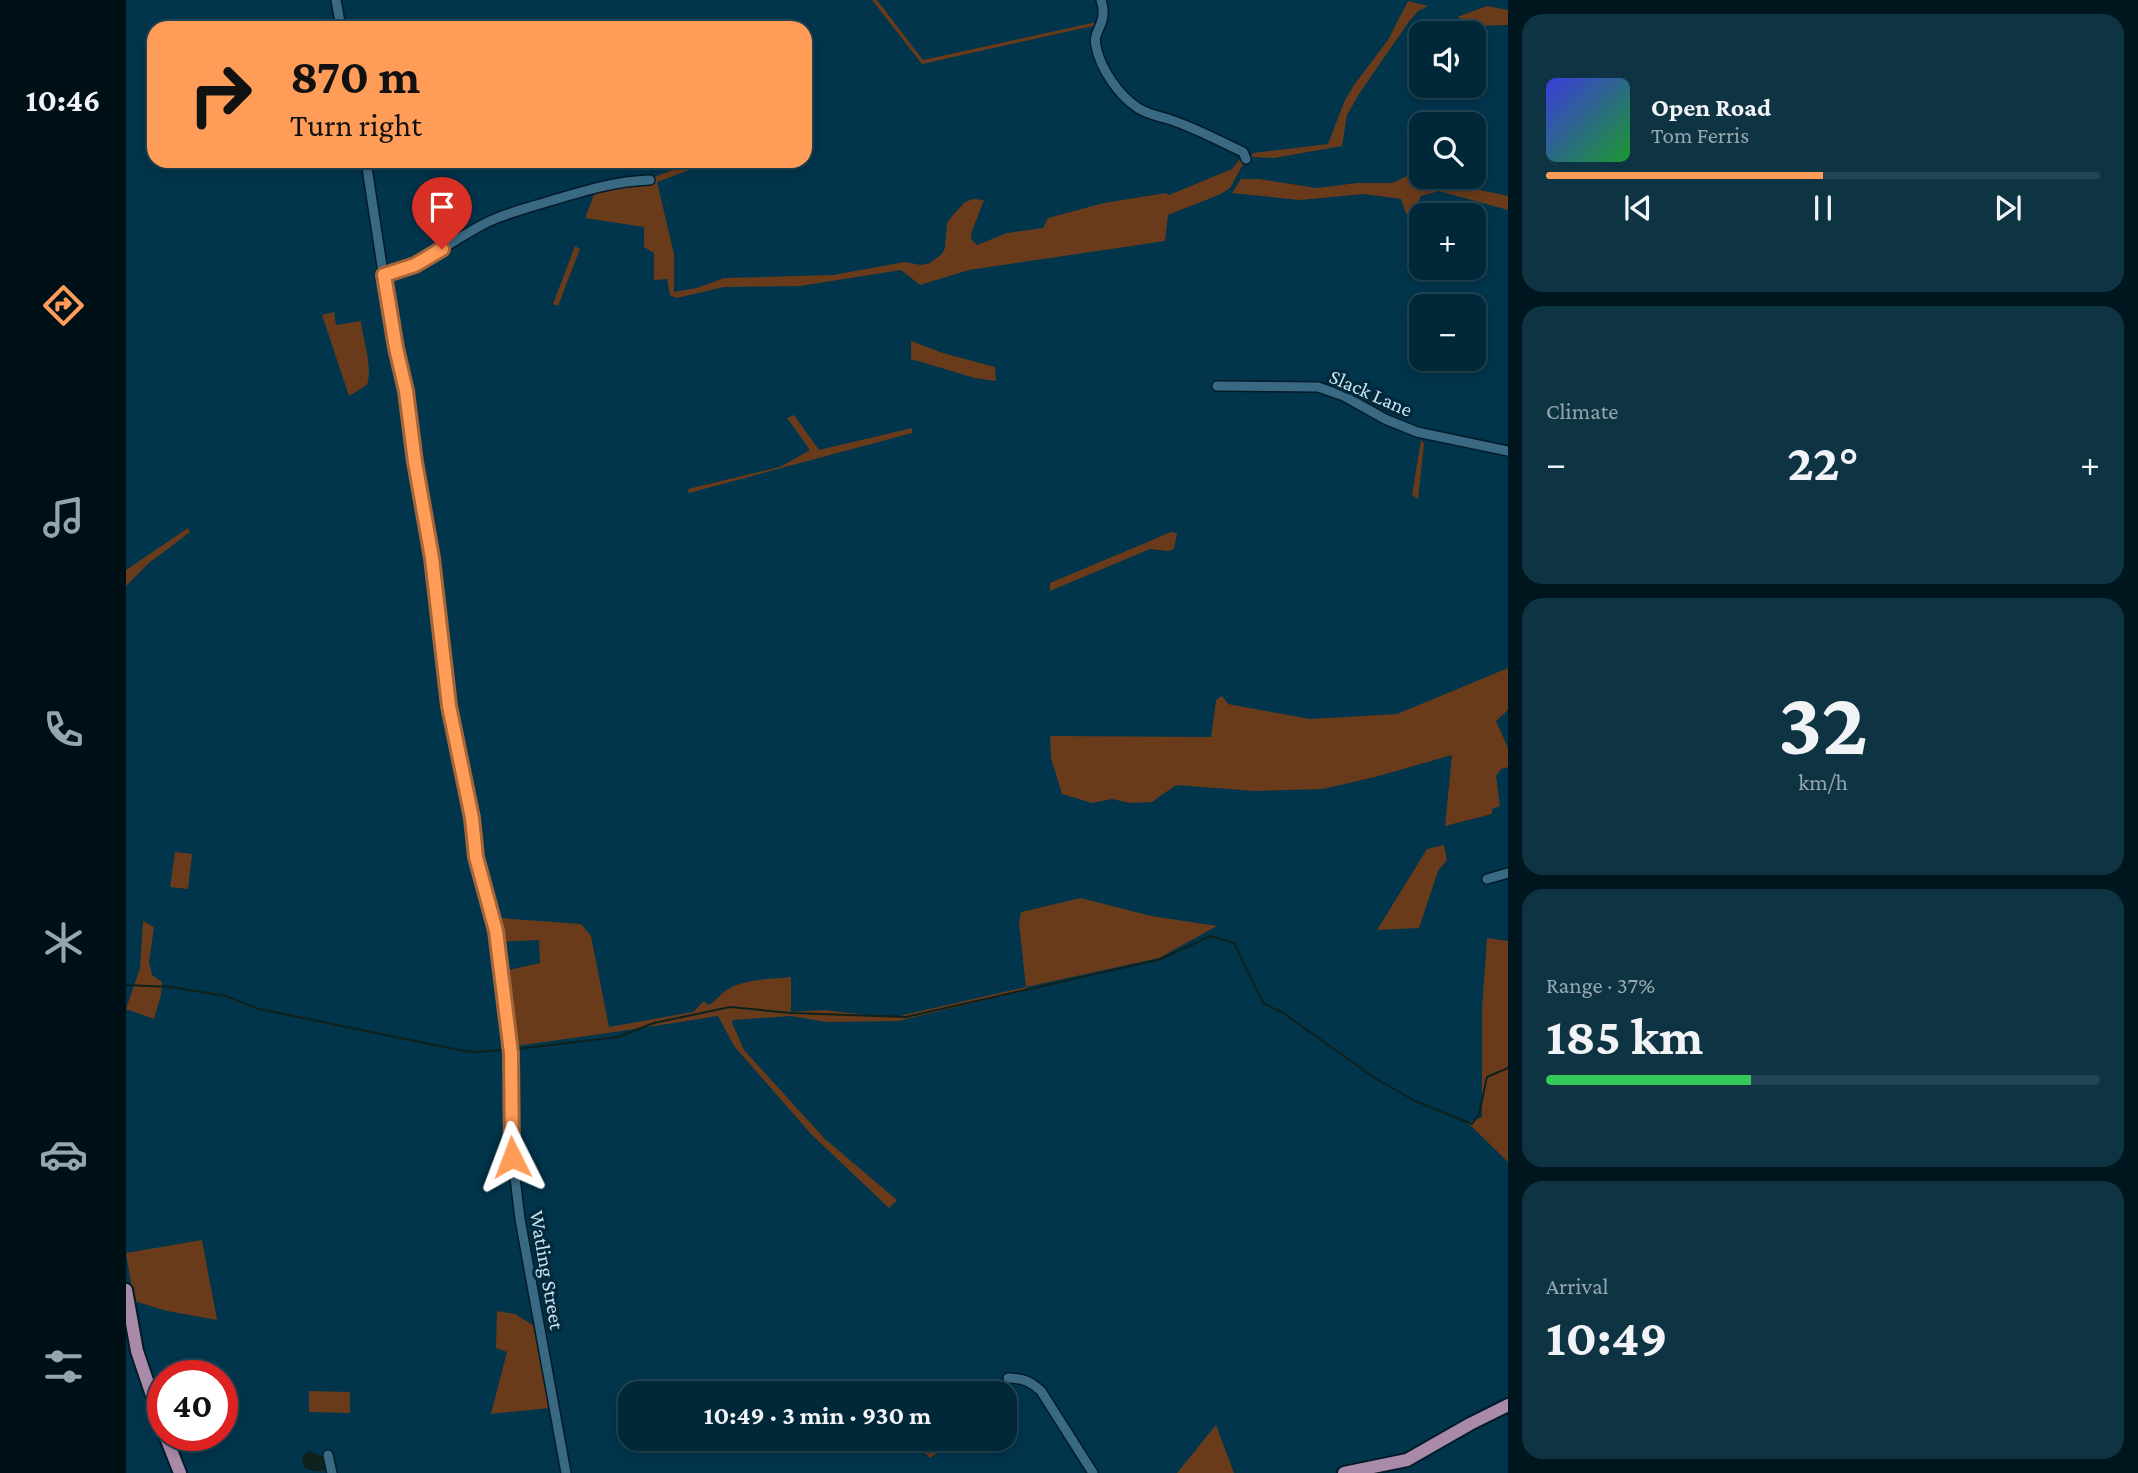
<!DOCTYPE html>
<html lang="en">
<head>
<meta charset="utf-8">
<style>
  body { margin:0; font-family:"Crimson Pro",serif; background:#0e3444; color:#f1f3f6; height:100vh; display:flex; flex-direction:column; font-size:26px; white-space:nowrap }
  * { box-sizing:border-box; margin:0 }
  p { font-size:23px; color:#95a6ae }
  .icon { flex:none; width:38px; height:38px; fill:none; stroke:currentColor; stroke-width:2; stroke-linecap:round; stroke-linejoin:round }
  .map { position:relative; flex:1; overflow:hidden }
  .drawer { display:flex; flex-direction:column; gap:14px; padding:14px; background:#00161f; width:630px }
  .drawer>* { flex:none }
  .top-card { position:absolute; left:21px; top:21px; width:665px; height:147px; border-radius:21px; box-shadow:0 4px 10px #0003,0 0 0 2px #224453; background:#fe9c58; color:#111; overflow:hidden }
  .buttons { position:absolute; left:1283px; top:21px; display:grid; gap:14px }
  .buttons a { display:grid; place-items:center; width:77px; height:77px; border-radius:14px; background:#002839; box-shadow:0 4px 10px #0003,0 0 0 2px #224453; font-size:35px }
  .speed { position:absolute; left:21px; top:1360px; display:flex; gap:14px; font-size:35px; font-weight:700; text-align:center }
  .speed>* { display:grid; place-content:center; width:91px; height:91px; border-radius:50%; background:#002839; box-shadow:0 4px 10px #0003,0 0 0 2px #224453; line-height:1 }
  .speed .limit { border:10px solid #d22; background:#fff; color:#111 }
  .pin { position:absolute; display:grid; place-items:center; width:60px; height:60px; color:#fff; margin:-72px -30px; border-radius:50% 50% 50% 0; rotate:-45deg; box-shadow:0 0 7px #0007 }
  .pin .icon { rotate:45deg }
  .me { position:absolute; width:77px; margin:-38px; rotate:357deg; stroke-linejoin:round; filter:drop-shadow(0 0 5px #0008) }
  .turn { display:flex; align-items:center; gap:24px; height:147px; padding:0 28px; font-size:32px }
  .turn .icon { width:91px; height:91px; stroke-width:2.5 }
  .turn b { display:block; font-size:49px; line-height:60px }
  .big { font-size:52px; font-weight:700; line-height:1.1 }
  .drawer .card { flex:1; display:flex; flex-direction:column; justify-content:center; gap:10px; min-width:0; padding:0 24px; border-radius:21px; background:#0e3444 }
  .drawer .dial { align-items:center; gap:0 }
  .dial b { font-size:91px; line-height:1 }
  .song { display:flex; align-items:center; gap:21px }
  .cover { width:84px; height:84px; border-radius:10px; background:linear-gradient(135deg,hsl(240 70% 55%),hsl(130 70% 35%)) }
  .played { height:7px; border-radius:4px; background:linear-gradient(90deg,#fe9c58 50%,#224453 50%) }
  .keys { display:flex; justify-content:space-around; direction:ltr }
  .heat { display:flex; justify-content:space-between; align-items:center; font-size:38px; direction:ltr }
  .charge { height:10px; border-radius:5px; background:linear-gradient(90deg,#34c759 37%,#224453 0) }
  .trip { position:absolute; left:492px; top:1381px; width:399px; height:70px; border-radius:21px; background:#002839; box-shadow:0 4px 10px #0003,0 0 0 2px #224453; font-weight:700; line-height:70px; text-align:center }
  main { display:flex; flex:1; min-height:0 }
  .menu { display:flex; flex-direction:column; width:126px; justify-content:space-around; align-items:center; background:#001017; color:#95a6ae }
  .menu .icon { width:49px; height:49px }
  .menu .current { color:#fe9c58 }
  .menu b { font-size:32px; color:#f1f3f6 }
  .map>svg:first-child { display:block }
</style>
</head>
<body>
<main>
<nav class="menu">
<b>10:46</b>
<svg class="icon current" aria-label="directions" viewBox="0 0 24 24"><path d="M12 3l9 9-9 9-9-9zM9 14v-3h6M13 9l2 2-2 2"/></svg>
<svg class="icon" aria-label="music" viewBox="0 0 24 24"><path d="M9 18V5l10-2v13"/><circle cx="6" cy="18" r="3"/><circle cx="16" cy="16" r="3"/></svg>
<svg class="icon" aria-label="phone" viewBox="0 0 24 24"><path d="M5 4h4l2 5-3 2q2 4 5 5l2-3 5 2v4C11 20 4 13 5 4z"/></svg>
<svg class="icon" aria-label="climate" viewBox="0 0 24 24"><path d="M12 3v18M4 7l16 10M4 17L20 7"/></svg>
<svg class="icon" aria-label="car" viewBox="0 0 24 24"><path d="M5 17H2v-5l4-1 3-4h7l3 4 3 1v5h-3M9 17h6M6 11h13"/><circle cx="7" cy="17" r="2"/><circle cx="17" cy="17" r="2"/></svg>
<svg class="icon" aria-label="filters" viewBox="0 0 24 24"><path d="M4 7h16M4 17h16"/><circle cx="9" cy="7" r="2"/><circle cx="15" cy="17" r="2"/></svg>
</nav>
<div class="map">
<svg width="1382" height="1473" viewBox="0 0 1382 1473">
  <rect width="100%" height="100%" fill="#00354c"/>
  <!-- green -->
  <path fill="#693b1a" d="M 746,0 L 751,0 L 797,60 L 971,22 L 971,25 L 796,64 Z
    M 1282,1 L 1302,6 L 1292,11 L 1282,23 L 1233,94 L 1221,115 L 1216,146 L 1148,158 L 1125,157 L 1127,153 L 1202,144 L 1218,102 L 1228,85 L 1262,40 Z
    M 1361,6 L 1382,10 L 1382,25 L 1352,26 L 1331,17 Z
    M 1283,147 L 1295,148 L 1295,177 L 1382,196 L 1382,210 L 1313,191 L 1295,196 L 1286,215 L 1280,214 L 1275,199 L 1238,194 L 1174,200 L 1106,193 L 1115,179 L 1133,179 L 1191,188 L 1231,183 L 1266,183 L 1283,175 L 1286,162 Z
    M 1114,155 L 1118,160 L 1117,164 L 1104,188 L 1095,194 L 1042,215 L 1039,241 L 843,270 L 794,285 L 775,270 L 674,286 L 598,287 L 551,298 L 544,295 L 541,279 L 528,280 L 528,253 L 518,247 L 518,227 L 459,218 L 469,192 L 509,183 L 530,182 L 528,177 L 570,161 L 588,161 L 531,182 L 548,254 L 548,292 L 571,288 L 598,278 L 707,275 L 779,262 L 795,265 L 804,263 L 816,254 L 819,248 L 821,223 L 826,216 L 839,202 L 847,199 L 858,200 L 846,231 L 845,239 L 851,245 L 881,233 L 917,228 L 922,218 L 978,203 L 1040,193 L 1043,195 L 1106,169 L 1115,158 Z
    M 449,246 L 454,249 L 432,306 L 427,304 Z
    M 208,312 L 210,325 L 235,321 C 237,342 247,366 241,385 L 223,396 L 196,315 Z
    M 785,341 L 817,353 L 869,367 L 870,381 L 849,378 L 785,359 Z
    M 668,415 L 693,450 L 786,428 L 786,433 L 563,493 L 562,489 L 654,467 L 684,450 L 661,418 Z
    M 1295,440 L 1298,443 L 1292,499 L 1286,495 Z
    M 62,528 L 64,532 L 23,563 L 0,586 L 0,570 Z
    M 1045,532 L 1051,533 L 1048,549 L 1042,551 L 1024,549 L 924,591 L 924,583 Z
    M 1382,668 L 1382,710 L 1370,721 L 1382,748 L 1382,767 L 1375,769 L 1370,776 L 1374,806 L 1366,809 L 1366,814 L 1319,826 L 1326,755 L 1249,777 L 1197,789 L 1129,791 L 1050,785 L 1026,802 L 1004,803 L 986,799 L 966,803 L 936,794 L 925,758 L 924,736 L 1085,737 L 1090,700 L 1096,696 L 1102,704 L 1184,719 L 1271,714 Z
    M 1318,845 L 1321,860 L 1312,871 L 1293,928 L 1251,930 L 1301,849 Z
    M 49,852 L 66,854 L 62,889 L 44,887 Z
    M 955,898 L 1025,916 L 1091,926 L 1033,958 L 900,987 L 900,990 L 772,1021 L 700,1022 L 665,1016 L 607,1020 L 606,1023 L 618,1050 L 699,1139 L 771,1200 L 763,1208 L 685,1134 L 608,1046 L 592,1016 C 524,1027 457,1037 389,1046 L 378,971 L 414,963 L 413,940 L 374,942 L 373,918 L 455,924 L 465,936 L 483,1027 L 567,1012 L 578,1001 L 582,1005 C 590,1002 595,992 604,988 C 622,979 645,979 665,977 L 665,1012 L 698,1010 L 758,1017 L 773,1016 L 900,987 L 893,923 L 895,912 Z
    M 17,921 L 28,927 L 23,962 L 26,975 L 36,982 L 35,995 L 28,1019 L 0,1009 L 14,968 Z
    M 1361,938 L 1382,941 L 1382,1162 L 1342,1123 L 1356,1117 L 1356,1009 Z
    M 76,1240 L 91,1320 L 41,1311 L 8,1301 L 0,1253 Z
    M 371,1311 L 389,1314 L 407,1325 L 424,1408 L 365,1414 L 381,1352 L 370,1348 Z
    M 183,1391 L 224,1392 L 224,1413 L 183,1412 Z
    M 1090,1425 L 1108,1473 L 1051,1473 Z
    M 785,1439 L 831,1439 L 804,1458 Z"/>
  <!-- water -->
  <path fill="#0e211c" d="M 182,1451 L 198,1457 L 201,1469 C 195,1473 184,1471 178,1467 L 176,1458 Z"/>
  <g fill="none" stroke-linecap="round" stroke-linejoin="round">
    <!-- stream -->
    <path stroke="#0e211c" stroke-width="2" d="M 0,985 L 45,987 L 100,996 L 133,1009 L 333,1050 L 349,1052 L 378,1050
      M 391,1049 L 492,1037 L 528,1023 L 604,1007 L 665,1013 L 780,1017 L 1035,959 L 1084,936 L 1108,943 L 1137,1003 L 1157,1013 L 1249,1078 L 1289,1101 L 1346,1124 L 1353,1114 L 1361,1077 L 1382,1068"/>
    <defs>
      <path id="minor" d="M 210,0 L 215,28
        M 975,0 C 983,25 966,29 970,46 C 974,68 993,96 1012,108 C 1021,114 1032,116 1042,119 C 1068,127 1093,141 1117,152 L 1120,159
        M 240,161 L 263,312 L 280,391 L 289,462 L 306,558 L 323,706 L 346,818 L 350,857 L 368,919 L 385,1053 L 385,1144 L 394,1219 L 440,1473
        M 259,275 C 299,264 323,242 358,224 C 379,213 402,208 424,201 C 457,191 489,181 524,180
        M 1091,386 L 1192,387 L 1218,396 L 1259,419 L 1291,432 L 1382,451
        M 1361,879 L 1382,873
        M 882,1378 C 896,1378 904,1381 915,1391 L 967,1473
        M 202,1455 L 206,1473"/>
      <path id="major" d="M 0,1290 L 11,1351 L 37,1428
        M 39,1435 L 54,1473
        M 1218,1473 L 1281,1460 L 1344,1424 L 1382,1405"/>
    </defs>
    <!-- minor casing -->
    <use href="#minor" stroke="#031b28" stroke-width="12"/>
    <!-- major casing -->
    <use href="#major" stroke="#031b28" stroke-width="16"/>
    <!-- minor -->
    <use href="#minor" stroke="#3a6a83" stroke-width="9"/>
    <!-- major -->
    <use href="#major" stroke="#aa8aa9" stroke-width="12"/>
  </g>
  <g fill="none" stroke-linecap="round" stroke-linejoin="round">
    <defs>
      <path id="route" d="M 316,249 L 289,265 L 258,275 L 270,348 L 280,391 L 289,462 L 306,558 L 323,706 L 346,818 L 350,857 L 370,931 L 385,1053 L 386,1157"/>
    </defs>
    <!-- route casing -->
    <use href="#route" stroke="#a56539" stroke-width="18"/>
    <!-- route -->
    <use href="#route" stroke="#fe9c58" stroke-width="12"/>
  </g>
  <g text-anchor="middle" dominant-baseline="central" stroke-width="7" stroke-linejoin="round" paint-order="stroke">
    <!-- street labels -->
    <g font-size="21" fill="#c8e1ef" stroke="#032a3c">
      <text transform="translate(1245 393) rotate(24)">Slack Lane</text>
      <text transform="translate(421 1270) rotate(80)">Watling Street</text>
    </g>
  </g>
</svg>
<div class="buttons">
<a><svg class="icon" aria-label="sound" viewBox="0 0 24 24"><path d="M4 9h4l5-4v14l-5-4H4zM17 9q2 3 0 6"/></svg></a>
<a><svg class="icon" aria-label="search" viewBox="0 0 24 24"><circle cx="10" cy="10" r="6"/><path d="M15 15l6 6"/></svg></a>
<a>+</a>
<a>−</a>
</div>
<div class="speed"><div class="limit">40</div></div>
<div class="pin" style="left:316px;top:249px;background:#d93025"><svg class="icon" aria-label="arrive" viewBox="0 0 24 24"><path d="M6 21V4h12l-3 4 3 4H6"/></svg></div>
<svg class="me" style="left:386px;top:1157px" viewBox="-20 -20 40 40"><path d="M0-17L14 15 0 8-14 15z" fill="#fe9c58" stroke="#fff" stroke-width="4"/></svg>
<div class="trip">10:49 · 3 min · 930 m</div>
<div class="top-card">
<div class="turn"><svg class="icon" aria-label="right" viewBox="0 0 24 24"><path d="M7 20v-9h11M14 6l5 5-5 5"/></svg><div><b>870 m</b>Turn right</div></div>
</div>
</div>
<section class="drawer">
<div class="card">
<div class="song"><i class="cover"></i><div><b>Open Road</b><p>Tom Ferris</p></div></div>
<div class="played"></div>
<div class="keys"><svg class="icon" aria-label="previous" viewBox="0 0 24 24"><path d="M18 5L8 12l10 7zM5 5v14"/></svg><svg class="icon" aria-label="pause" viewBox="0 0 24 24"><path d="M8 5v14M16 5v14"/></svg><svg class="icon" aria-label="next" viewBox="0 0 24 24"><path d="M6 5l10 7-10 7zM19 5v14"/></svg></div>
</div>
<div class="card"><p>Climate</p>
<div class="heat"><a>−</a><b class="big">22°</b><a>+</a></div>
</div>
<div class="card dial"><b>32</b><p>km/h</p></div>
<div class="card"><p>Range · 37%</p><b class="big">185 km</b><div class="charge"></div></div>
<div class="card"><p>Arrival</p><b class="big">10:49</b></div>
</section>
</main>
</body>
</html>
